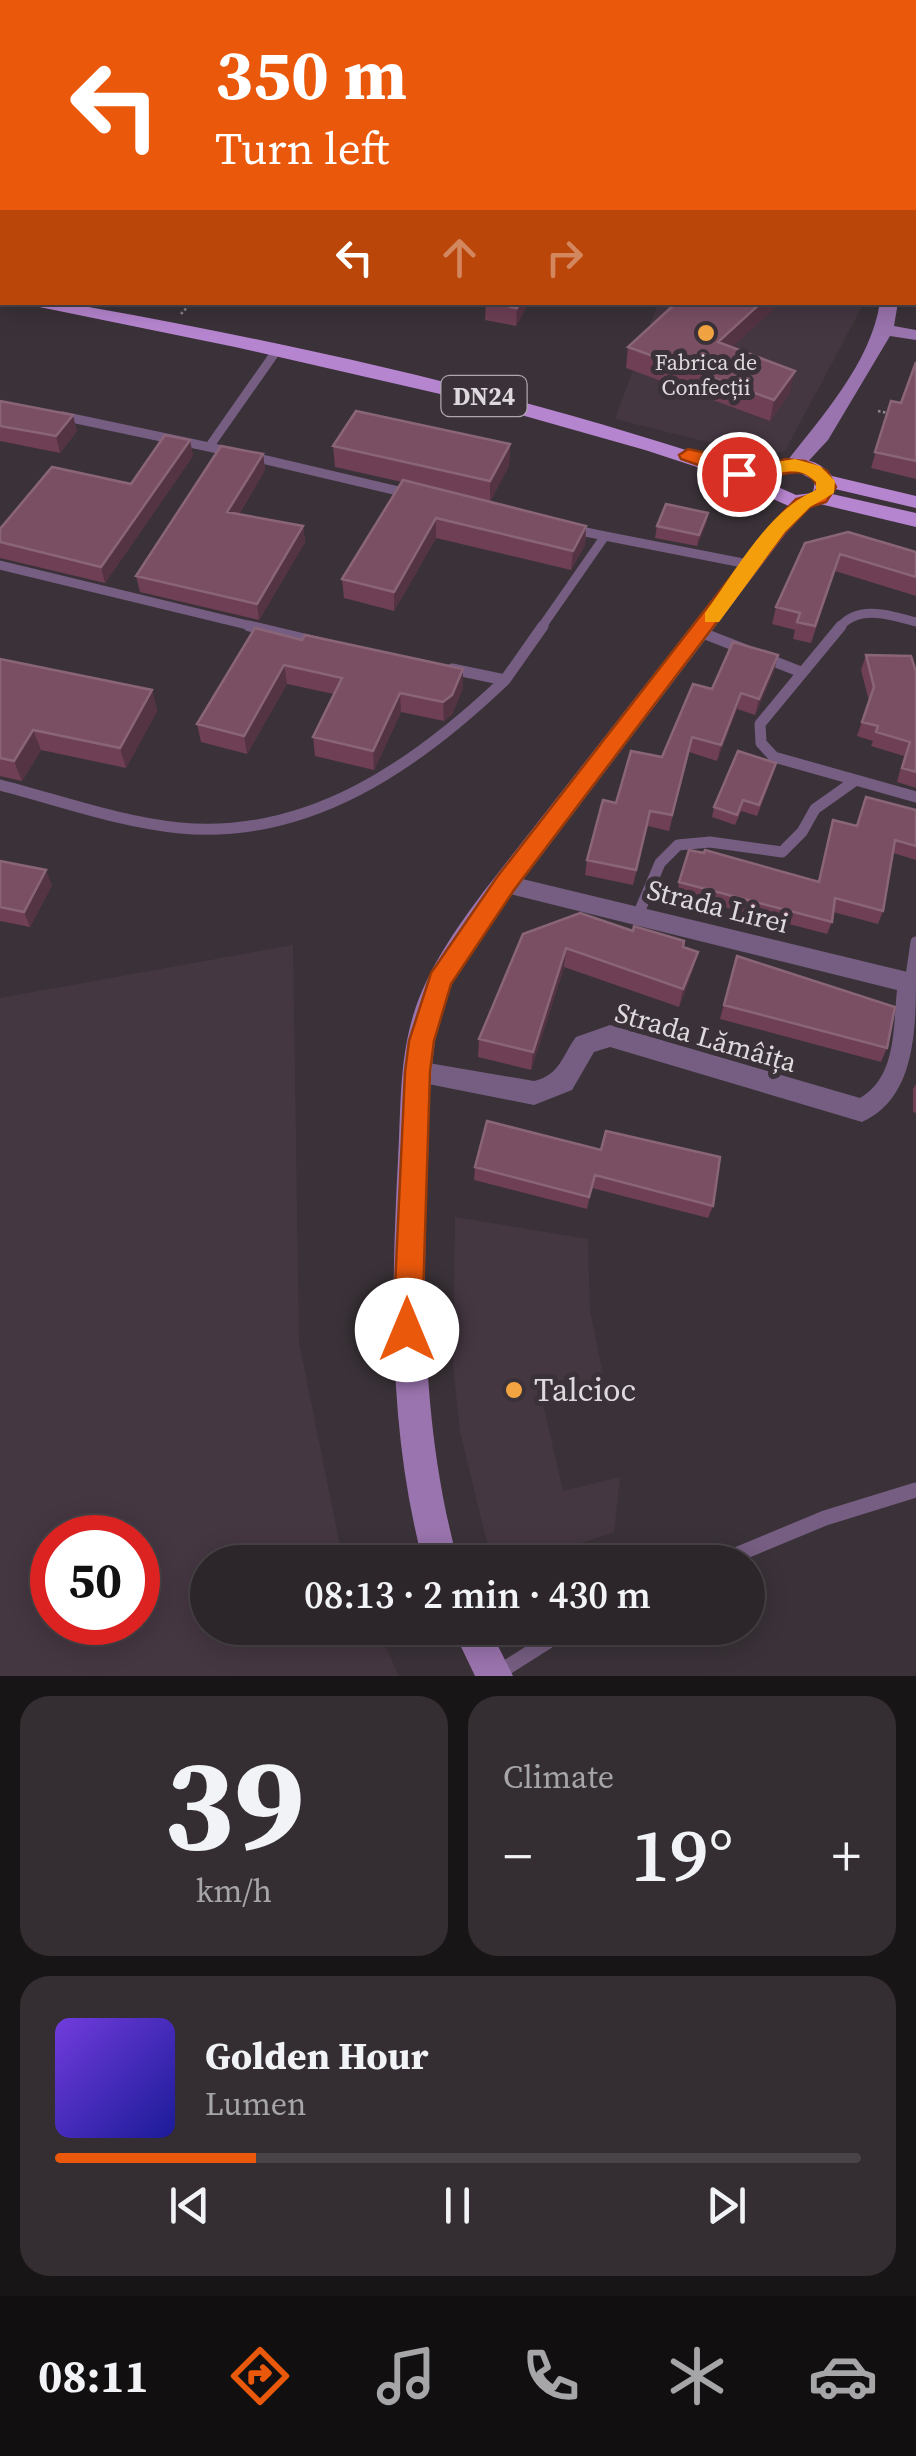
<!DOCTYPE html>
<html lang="en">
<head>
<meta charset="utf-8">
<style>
  body { margin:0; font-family:"Source Serif 4",serif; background:#342e32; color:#f1f3f6; height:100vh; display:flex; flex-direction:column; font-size:38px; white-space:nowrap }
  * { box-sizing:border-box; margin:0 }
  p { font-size:32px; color:#a6a5a8 }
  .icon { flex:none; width:55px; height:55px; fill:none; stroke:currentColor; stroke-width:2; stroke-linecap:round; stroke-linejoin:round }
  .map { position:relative; height:1676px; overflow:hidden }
  .sheet { display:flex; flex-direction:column; gap:20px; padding:20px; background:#181517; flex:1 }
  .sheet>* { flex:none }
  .guide { position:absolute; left:0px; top:0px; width:918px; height:305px; box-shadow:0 5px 25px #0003,0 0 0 2px #484347; background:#ea580c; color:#fff; overflow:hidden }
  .speed { position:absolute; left:30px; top:1515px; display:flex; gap:20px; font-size:50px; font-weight:700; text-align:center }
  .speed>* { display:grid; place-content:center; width:130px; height:130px; border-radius:50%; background:#2c262a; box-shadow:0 5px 25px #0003,0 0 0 2px #484347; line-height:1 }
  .speed .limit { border:15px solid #d22; background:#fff; color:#111 }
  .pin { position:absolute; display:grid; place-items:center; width:85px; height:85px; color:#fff; margin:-42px; border:5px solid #fff; border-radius:50%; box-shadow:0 2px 10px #0007 }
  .me { position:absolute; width:110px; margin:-55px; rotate:0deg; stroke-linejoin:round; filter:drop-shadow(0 0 8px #0008) }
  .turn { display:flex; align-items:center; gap:35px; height:210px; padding:0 50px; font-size:45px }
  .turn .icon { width:130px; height:130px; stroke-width:2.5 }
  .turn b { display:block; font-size:70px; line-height:85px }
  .lanes { display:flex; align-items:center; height:95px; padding:0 50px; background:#0003; justify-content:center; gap:50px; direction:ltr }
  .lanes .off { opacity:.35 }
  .big { font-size:75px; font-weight:600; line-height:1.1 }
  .sheet .card { flex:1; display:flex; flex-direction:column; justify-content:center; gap:15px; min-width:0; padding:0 35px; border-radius:30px; background:#342e32 }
  .sheet .dial { align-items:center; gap:0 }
  .dial b { font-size:130px; line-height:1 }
  .song { display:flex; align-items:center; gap:30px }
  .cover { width:120px; height:120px; border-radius:15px; background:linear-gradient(135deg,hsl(260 70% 55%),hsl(240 70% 35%)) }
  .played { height:10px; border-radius:5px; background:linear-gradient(90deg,#ea580c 25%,#484347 25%) }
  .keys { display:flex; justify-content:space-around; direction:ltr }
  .heat { display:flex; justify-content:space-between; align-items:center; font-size:55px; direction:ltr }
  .sheet .tiles { flex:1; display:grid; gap:20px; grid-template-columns:1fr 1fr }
  .card:last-child { grid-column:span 2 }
  .trip { position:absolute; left:190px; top:1545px; width:575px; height:100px; border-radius:50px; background:#2c262a; box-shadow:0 5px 25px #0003,0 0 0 2px #484347; font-weight:600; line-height:100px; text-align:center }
  .tabs { display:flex; height:160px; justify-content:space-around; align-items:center; background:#120f11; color:#a6a5a8 }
  .tabs .icon { width:70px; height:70px }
  .tabs .active { color:#ea580c }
  .tabs b { font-size:45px; color:#f1f3f6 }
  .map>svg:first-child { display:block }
</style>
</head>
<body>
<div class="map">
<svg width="916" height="1676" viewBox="0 0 916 1676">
  <rect width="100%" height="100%" fill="#3a3238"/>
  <!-- built -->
  <path fill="#453742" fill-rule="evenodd" d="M 658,303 L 864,303 L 785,451 L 763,456 L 615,419 Z
    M 293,945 L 299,1342 L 339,1541 L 348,1562 L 208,1562 L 208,1628 L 377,1628 L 399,1676 L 0,1676 L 0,998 ZM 52,1538 L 138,1538 L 138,1622 L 52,1622 Z
    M 455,1217 L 588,1239 L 590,1311 L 605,1384 L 541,1395 L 563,1491 L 620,1477 L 614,1532 L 570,1547 L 576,1562 L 492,1562 L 460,1432 L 453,1364 Z"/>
  <!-- green -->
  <path fill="#633b40" d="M 32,0 L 481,0 L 29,2 Z"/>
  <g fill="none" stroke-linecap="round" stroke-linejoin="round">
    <!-- path -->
    <path stroke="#8e878c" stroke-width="2.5" stroke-dasharray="2.5 2.5" stroke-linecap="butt" d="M 181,314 L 192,302
      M 878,411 L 893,414"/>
    <!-- service-far2 -->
    <path stroke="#765e82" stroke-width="9" d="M 62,416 L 209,447
      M 231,452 L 209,447 L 277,350
      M 249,456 L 411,494
      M 605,536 L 753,565
      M 0,565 L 260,628
      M 541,628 L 605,536 L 571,529
      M 839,628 C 858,604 890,615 916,622"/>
    <!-- service-far1 -->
    <path stroke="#765e82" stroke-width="11" d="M 249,626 L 317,642
      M 841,626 L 760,724 L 761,743 L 774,757 L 916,797
      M 700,632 L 746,650
      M 763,657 L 801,672
      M 505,680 L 543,626
      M 0,785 C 59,800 119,822 180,828 C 309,840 416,765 505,680 L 452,669
      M 637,917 L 660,863 L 678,845 L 710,842 L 782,852 L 802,832 L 815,809 L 853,782
      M 910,983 L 916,942"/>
    <!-- service -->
    <path stroke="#765e82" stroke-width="15" d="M 719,1562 L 825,1518 L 916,1490
      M 498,1673 L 569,1628"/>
    <!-- minor -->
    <path fill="#765e82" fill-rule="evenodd" d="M 506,875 L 916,974 C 916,1028 916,1098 862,1122 L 610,1047 L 594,1052 L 572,1090 L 534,1105 L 408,1080 L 404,1072 L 408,1064 L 417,1061 L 534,1081 C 560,1075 562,1056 576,1037 L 610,1025 L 860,1098 C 897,1077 893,1026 897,990 L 506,893 L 498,891 L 494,884 L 498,877 Z"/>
    <!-- secondary -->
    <path fill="#9a74ae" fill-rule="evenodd" d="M 665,0 L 688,0 L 690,2 L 667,2 Z
      M 915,87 L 916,87 L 916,96 L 915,96 Z
      M 916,247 L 916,259 L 915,259 L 915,247 Z
      M 880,302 L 898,302 L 894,326 L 916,330 L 916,340 L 890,336 L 828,440 L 802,468 L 788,468 L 785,464 C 821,417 871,363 880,302 Z
      M 803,497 L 813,503 L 810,508 L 786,533 L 503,906 C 481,936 456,968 444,1003 C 428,1054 430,1109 428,1162 C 422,1298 422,1429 458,1562 L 423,1562 C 388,1429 391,1296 398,1160 C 401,1112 399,1062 413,1016 C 427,969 456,929 484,891 L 772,523 L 796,498 Z
      M 452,1628 L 489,1628 L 513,1676 L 475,1676 Z"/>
    <!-- primary -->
    <path fill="#b685cf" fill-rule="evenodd" d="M 0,295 L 2,302 L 8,304 L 0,305 Z
      M 15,302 L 62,302 L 94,308 C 318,348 543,400 758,474 C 778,453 814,453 832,476 L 916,496 L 916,508 L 835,489 L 832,494 L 916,513 L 916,527 L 820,504 L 793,508 L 762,494 L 758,487 L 645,450 L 475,402 L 235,347 ZM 795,470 L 815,481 L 813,493 L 796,495 L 778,487 L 776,478 L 782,472 Z"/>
  </g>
  <!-- wall -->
  <path fill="#6e3f55" d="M 830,0 L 895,0 L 890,2 L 830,2 Z
    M 486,302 L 529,302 L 516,326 L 485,320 Z
    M 781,302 L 732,347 L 790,392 L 770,421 L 626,368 L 628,347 Z
    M 916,362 L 916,479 L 871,468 L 891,401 L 901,403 Z
    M 0,401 L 77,431 L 60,453 L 0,441 Z
    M 190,440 L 193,456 L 105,583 L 0,558 L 0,529 L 131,484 Z
    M 510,444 L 509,465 L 490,502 L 586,526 L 585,545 L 571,570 L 436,538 L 394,611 L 344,598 L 342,579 L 402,482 L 335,467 L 333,446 Z
    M 263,454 L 265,470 L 239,514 L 303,526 L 305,542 L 259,620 L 140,592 L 136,576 Z
    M 706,524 L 697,546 L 655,538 L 657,526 Z
    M 805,543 L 916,552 L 916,596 L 835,571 L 811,643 L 793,639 L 795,630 L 772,624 L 776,607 Z
    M 302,640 L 463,669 L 463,688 L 452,714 L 444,721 L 401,712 L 374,770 L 315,756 L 313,737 L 334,694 L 287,684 L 247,754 L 201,742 L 197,724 Z
    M 778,655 L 774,671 L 755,715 L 737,709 L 717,761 L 689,752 L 669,831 L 648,826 L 633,885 L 585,875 L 587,860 L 616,803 L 662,757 L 712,689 Z
    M 866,655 L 916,672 L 916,788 L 897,782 L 904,756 L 871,746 L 873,741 L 857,736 L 869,701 L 861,670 Z
    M 0,659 L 152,690 L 157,711 L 126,768 L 41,750 L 22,781 L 0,776 Z
    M 773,774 L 757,816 L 741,811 L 735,825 L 712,817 L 714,807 Z
    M 866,797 L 916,810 L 916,860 L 893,853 L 883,911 L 878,924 L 833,912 L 832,922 L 827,934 L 677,895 L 679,882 L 818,881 L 833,820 L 857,826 Z
    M 0,861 L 52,885 L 30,927 L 0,921 Z
    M 633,931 L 698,952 L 693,970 L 679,1007 L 564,967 L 531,1070 L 478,1057 L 479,1039 L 523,934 Z
    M 737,956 L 887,1048 L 881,1062 L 720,1019 Z
    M 916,1084 L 916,1113 L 913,1112 L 913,1089 Z
    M 487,1121 L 713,1206 L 708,1218 L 592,1188 L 587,1209 L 474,1180 L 475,1167 Z"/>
  <!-- shaded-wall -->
  <path fill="#543343" d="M 879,0 L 895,0 L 890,2 L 875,2 Z
    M 520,302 L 529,302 L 516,326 L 517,308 Z
    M 762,302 L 781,302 L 715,363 L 718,342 Z
    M 795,371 L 790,392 L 770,421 L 774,400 Z
    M 73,415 L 77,431 L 60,453 L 56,436 Z
    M 190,440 L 193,456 L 105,583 L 101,567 Z
    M 510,444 L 509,465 L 490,502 L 490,481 Z
    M 263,454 L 265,470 L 230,528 L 227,512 Z
    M 708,513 L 706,524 L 697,546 L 699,535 Z
    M 436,518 L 436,538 L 394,611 L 394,592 Z
    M 303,526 L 305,542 L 259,620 L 257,604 Z
    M 586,526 L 585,545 L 571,570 L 573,551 Z
    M 778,655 L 774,671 L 755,715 L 759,699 Z
    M 284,665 L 287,684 L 247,754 L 244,736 Z
    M 463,669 L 463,688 L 452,714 L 444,721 L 443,702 Z
    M 152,690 L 157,711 L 126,768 L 120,748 Z
    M 400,693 L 401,712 L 374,770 L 373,751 Z
    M 741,693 L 737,709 L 717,761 L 721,745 Z
    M 33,730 L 41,750 L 22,781 L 14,761 Z
    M 46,870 L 52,885 L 30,927 L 24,912 Z
    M 566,948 L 564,967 L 531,1070 L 533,1052 Z
    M 698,952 L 693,970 L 679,1007 L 683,989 Z"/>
  <!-- building -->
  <path fill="#7a4f64" stroke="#8a6577" stroke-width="2.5" d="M 847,0 L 879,0 L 875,2 L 855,2 Z
    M 487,302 L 520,302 L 517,308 Z
    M 677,302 L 762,302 L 718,342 L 795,371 L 774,400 L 628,347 Z
    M 916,362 L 916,461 L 875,452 L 891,401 L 901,403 Z
    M 0,401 L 73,415 L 56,436 L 0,426 Z
    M 356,411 L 510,444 L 490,481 L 333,446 Z
    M 165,435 L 190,440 L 101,567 L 0,542 L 0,529 L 52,467 L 131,484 Z
    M 221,446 L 263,454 L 227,512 L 303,526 L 257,604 L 136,576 Z
    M 403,480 L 586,526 L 573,551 L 436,518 L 394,592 L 342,579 Z
    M 666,504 L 708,513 L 699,535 L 657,526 Z
    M 848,532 L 916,552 L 916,577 L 840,554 L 815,626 L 797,622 L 800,613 L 776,607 L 805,543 Z
    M 255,628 L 302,640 L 305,635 L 463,669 L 452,695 L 443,702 L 400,693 L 373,751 L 313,737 L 342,678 L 284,665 L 244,736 L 197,724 Z
    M 733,642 L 778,655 L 759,699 L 741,693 L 721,745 L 692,737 L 672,815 L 650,811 L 636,870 L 587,860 L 603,800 L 616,803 L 631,751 L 662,757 L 693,684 L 712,689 Z
    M 866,655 L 911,656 L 916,672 L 916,772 L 902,768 L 910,742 L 876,732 L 878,726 L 862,722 L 874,687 Z
    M 0,659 L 152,690 L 120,748 L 33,730 L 14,761 L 0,758 Z
    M 738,751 L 776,763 L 759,805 L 743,800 L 737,815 L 714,807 Z
    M 866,797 L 916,810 L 916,846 L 895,840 L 883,911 L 835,898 L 832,922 L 679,882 L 689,850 L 704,853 L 705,850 L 819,882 L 833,820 L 857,826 Z
    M 0,861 L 46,870 L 24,912 L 0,907 Z
    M 580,913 L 633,931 L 634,926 L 684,941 L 683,947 L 698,952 L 683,989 L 566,948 L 533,1052 L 479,1039 L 523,934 Z
    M 737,956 L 895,1007 L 887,1048 L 724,1005 Z
    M 487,1121 L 601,1150 L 606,1131 L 720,1157 L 713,1206 L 595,1175 L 589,1197 L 475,1167 Z"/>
  <!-- route -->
  <path fill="#ea580c" stroke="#983908" stroke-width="2.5" d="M 688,449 L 768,466 L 785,459 L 805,461 L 827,471 L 836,487 L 826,502 L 810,507 L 785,532 L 514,890 L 451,984 L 434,1041 L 430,1072 L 422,1330 L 418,1341 L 407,1345 L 397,1341 L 393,1330 L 405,1072 L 409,1041 L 431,973 L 497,877 L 772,524 L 796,499 L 814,494 L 818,487 C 807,465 791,473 773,476 C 765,478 755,474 747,473 L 745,477 L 733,477 L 681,459 L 679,455 Z"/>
  <!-- slow -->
  <path fill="#f59e0b" d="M 795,459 L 820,466 L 835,481 L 834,493 L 810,507 L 785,532 L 719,622 L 705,622 L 705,613 C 736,571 767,511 816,490 L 816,482 C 803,470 794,470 777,473 L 768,467 L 770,463 Z"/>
  <!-- markers -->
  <g fill="#f3a442" stroke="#3a3238" stroke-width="4">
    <circle cx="706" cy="333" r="10"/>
    <circle cx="514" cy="1390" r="10"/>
  </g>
  <g text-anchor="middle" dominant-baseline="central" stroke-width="10" stroke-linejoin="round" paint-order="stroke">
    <!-- far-poi labels -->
    <g font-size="22" fill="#ded9dd" stroke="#3a3238">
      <text x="706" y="362">Fabrica de<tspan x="706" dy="25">Confecții</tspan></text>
    </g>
    <!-- shield labels -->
    <rect fill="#3a3238" stroke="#ada7ac" stroke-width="2.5" x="441.5" y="376" width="85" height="40" rx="8"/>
    <g font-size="25" font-weight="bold" fill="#ded9dd">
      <text x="484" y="396">DN24</text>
    </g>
    <!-- street labels -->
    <g font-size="28" fill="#ded9dd" stroke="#3a3238">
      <text transform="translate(718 906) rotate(14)">Strada Lirei</text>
      <text transform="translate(706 1037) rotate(16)">Strada Lămâița</text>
    </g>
    <!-- near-poi labels -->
    <g font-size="32" fill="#ded9dd" stroke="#3a3238" text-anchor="start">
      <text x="534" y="1390">Talcioc</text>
    </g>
  </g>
</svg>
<div class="speed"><div class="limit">50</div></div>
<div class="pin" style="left:739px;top:474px;background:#d93025"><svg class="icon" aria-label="arrive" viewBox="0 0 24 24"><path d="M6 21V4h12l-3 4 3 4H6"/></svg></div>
<svg class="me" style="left:407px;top:1330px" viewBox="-20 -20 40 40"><circle r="19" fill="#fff"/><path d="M0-13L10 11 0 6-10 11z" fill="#ea580c"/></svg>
<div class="trip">08:13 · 2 min · 430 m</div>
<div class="guide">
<div class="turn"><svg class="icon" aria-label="left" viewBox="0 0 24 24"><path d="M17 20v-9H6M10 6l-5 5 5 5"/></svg><div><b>350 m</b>Turn left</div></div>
<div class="lanes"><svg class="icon" aria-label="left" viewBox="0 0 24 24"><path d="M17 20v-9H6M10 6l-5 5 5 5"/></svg><svg class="icon off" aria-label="ahead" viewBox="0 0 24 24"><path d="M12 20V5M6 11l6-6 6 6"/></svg><svg class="icon off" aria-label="right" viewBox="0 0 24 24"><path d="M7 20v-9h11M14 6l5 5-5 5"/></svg></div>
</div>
</div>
<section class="sheet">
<div class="tiles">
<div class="card dial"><b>39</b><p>km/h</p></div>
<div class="card"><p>Climate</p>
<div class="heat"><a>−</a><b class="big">19°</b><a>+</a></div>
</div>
<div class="card">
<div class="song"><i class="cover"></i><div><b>Golden Hour</b><p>Lumen</p></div></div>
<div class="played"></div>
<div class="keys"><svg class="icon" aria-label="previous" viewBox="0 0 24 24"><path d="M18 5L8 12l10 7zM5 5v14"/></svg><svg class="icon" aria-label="pause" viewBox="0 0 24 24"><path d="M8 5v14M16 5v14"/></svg><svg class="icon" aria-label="next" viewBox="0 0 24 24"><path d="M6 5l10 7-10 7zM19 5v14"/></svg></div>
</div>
</div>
</section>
<nav class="tabs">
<b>08:11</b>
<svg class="icon active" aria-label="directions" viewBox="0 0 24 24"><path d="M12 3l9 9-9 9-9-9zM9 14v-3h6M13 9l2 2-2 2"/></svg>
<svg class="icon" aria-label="music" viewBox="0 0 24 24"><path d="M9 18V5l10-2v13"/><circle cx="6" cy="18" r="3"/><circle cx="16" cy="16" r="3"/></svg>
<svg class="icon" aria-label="phone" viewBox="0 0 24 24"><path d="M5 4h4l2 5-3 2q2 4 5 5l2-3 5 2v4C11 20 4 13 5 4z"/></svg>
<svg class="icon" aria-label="climate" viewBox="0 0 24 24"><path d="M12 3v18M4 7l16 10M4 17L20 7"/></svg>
<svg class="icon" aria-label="car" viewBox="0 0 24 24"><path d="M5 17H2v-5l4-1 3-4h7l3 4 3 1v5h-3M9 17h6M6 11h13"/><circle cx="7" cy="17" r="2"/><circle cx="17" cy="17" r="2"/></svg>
</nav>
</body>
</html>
